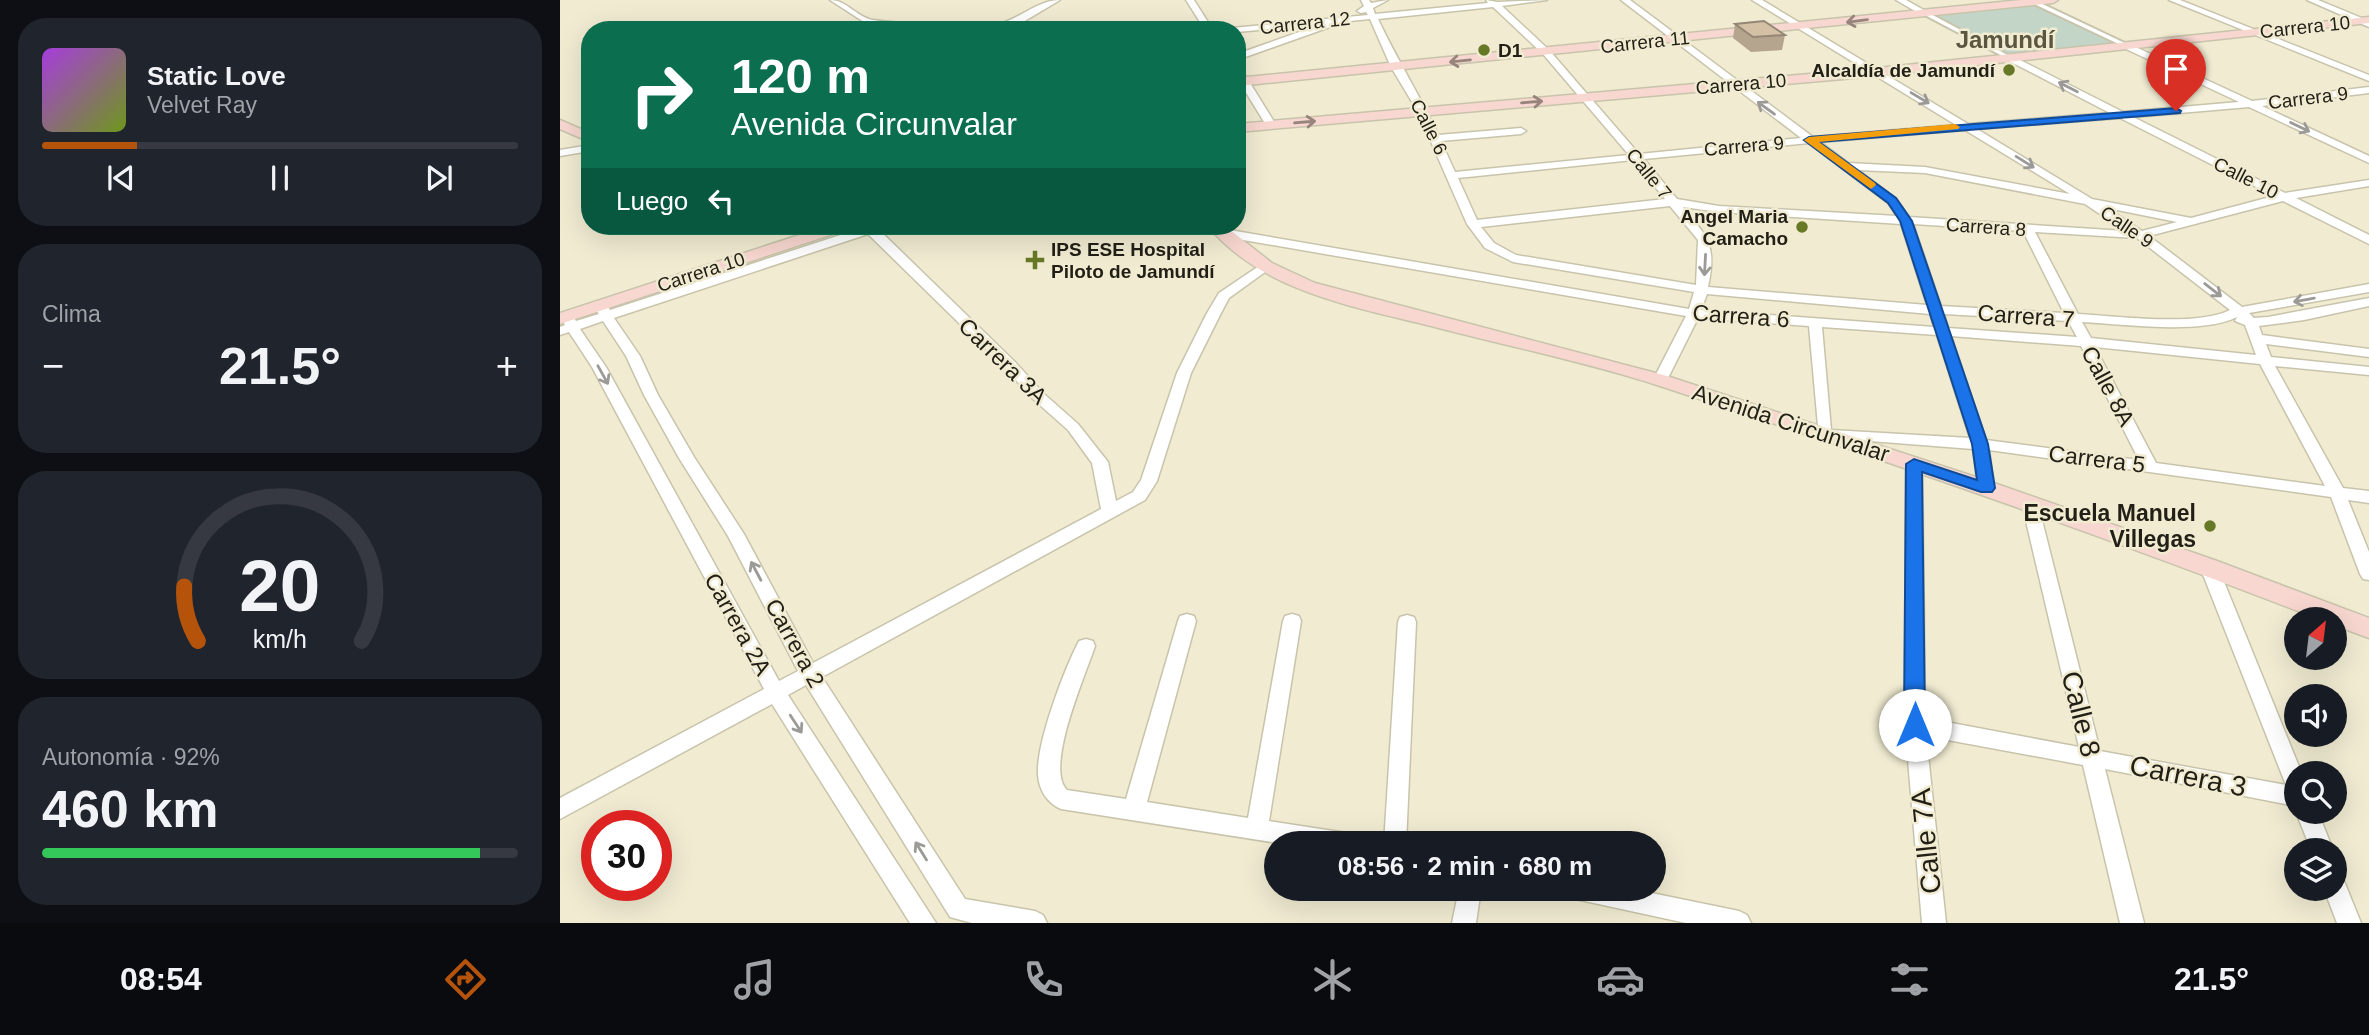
<!DOCTYPE html>
<html lang="es">
<head>
<meta charset="utf-8">
<style>
  body { margin:0; font-family:Arial,sans-serif; background:#20242c; color:#f1f3f6; height:100vh; display:flex; flex-direction:column; font-size:26px; white-space:nowrap }
  * { box-sizing:border-box; margin:0 }
  p { font-size:23px; color:#9ea1a6 }
  .icon { flex:none; width:38px; height:38px; fill:none; stroke:currentColor; stroke-width:2; stroke-linecap:round; stroke-linejoin:round }
  .map { position:relative; flex:1; overflow:hidden }
  .drawer { display:flex; flex-direction:column; gap:18px; padding:18px; background:#0d0f14; width:560px }
  .drawer>* { flex:none }
  .banner { position:absolute; left:21px; top:21px; width:665px; height:214px; border-radius:28px; box-shadow:0 7px 28px #0002; background:#0b6e4f; color:#fff; overflow:hidden }
  .needle { width:46px; rotate:28deg }
  .controls { position:absolute; left:1724px; top:607px; display:grid; gap:14px }
  .controls a { display:grid; place-items:center; width:63px; height:63px; border-radius:50%; background:#171b24; box-shadow:0 7px 28px #0002; font-size:35px }
  .speed { position:absolute; left:21px; top:810px; display:flex; gap:14px; font-size:35px; font-weight:700; text-align:center }
  .speed>* { display:grid; place-content:center; width:91px; height:91px; border-radius:50%; background:#171b24; box-shadow:0 7px 28px #0002; line-height:1 }
  .speed .limit { border:10px solid #d22; background:#fff; color:#111 }
  .pin { position:absolute; display:grid; place-items:center; width:60px; height:60px; color:#fff; margin:-72px -30px; border-radius:50% 50% 50% 0; rotate:-45deg; box-shadow:0 0 7px #0007 }
  .pin .icon { rotate:45deg }
  .me { position:absolute; width:77px; margin:-38px; rotate:0deg; stroke-linejoin:round; filter:drop-shadow(0 0 5px #0008) }
  .turn { display:flex; align-items:center; gap:24px; height:147px; padding:0 35px; font-size:32px }
  .turn .icon { width:91px; height:91px; stroke-width:2.5 }
  .turn b { display:block; font-size:49px; line-height:60px }
  .then { display:flex; align-items:center; height:66px; padding:0 35px; background:#0003; gap:14px; font-size:26px }
  .big { font-size:52px; font-weight:800; line-height:1.1 }
  .drawer .widget { flex:1; display:flex; flex-direction:column; justify-content:center; gap:10px; min-width:0; padding:0 24px; border-radius:28px; background:#20242c }
  .drawer .dial { align-items:center; gap:0 }
  .dial svg { height:182px; overflow:visible; fill:none; stroke:#363941; stroke-width:7; stroke-linecap:round; text-anchor:middle }
  .dial text { fill:#f1f3f6; stroke:none }
  .song { display:flex; align-items:center; gap:21px }
  .cover { width:84px; height:84px; border-radius:10px; background:linear-gradient(135deg,hsl(280 70% 55%),hsl(80 70% 35%)) }
  .played { height:7px; border-radius:4px; background:linear-gradient(90deg,#b45309 20%,#363941 20%) }
  .keys { display:flex; justify-content:space-around; direction:ltr }
  .heat { display:flex; justify-content:space-between; align-items:center; font-size:38px; direction:ltr }
  .charge { height:10px; border-radius:5px; background:linear-gradient(90deg,#34c759 92%,#363941 0) }
  .trip { position:absolute; left:704px; top:831px; width:402px; height:70px; border-radius:35px; background:#171b24; box-shadow:0 7px 28px #0002; font-weight:800; line-height:70px; text-align:center }
  .menu { display:flex; height:112px; justify-content:space-around; align-items:center; background:#090b0e; color:#9ea1a6 }
  .menu .icon { width:49px; height:49px }
  .menu .selected { color:#b45309 }
  .menu b { font-size:32px; color:#f1f3f6 }
  main { display:flex; flex:1; min-height:0 }
  .map>svg:first-child { display:block }
</style>
</head>
<body>
<main>
<section class="drawer">
<div class="widget">
<div class="song"><i class="cover"></i><div><b>Static Love</b><p>Velvet Ray</p></div></div>
<div class="played"></div>
<div class="keys"><svg class="icon" aria-label="previous" viewBox="0 0 24 24"><path d="M18 5L8 12l10 7zM5 5v14"/></svg><svg class="icon" aria-label="pause" viewBox="0 0 24 24"><path d="M8 5v14M16 5v14"/></svg><svg class="icon" aria-label="next" viewBox="0 0 24 24"><path d="M6 5l10 7-10 7zM19 5v14"/></svg></div>
</div>
<div class="widget"><p>Clima</p>
<div class="heat"><a>−</a><b class="big">21.5°</b><a>+</a></div>
</div>
<div class="widget dial"><svg viewBox="0 0 100 80">
<path d="M14 69A42 42 0 1 1 86 69"/>
<path d="M14 69A42 42 0 0 1 8 45" stroke="#b45309"/>
<text x="50" y="56" font-size="32" font-weight="700">20</text>
<text x="50" y="72" font-size="11">km/h</text>
</svg></div>
<div class="widget"><p>Autonomía · 92%</p><b class="big">460 km</b><div class="charge"></div></div>
</section>
<div class="map">
<svg width="1809" height="923" viewBox="0 0 1809 923">
  <rect width="100%" height="100%" fill="#f0ebd1"/>
  <!-- green -->
  <path fill="#c3d5c6" d="M 1474,2 L 1567,46 L 1452,59 L 1365,13 Z"/>
  <g fill="none" stroke-linecap="round" stroke-linejoin="round">
    <defs>
      <path id="pedestrian" d="M 1474,0 L 1569,45 L 1570,46 L 1565,47 L 1472,3 Z
        M 1363,12 L 1367,12 L 1455,59 L 1450,60 L 1363,14 Z"/>
      <path id="minor" d="M 270,0 C 287,0 296,17 313,20 C 344,24 393,27 425,26 C 454,26 474,0 500,0 L 458,25 L 436,30 L 307,24 Z
        M 626,0 L 634,0 L 653,30 L 645,30 Z
        M 801,0 L 809,0 L 811,3 L 828,0 L 813,8 L 815,14 L 928,3 L 926,0 L 937,2 L 987,0 L 942,6 L 989,50 L 1079,154 L 1241,138 L 1061,0 L 1070,0 L 1253,137 L 1396,125 L 1192,0 L 1202,0 L 1408,124 L 1550,113 L 1449,61 L 1449,57 L 1452,56 L 1563,112 L 1679,102 L 1564,48 L 1563,46 L 1567,43 L 1692,101 L 1809,87 L 1809,93 L 1702,106 L 1809,156 L 1809,163 L 1689,107 L 1573,117 L 1725,193 L 1809,180 L 1809,186 L 1736,198 L 1809,235 L 1809,244 L 1723,201 L 1589,236 L 1682,307 L 1809,284 L 1809,292 L 1689,313 L 1694,318 L 1708,317 L 1809,298 L 1809,306 L 1744,320 L 1699,326 L 1702,335 L 1809,349 L 1809,357 L 1706,344 L 1711,357 L 1809,367 L 1809,375 L 1715,366 L 1783,488 L 1809,491 L 1809,503 L 1788,500 L 1809,552 L 1809,580 L 1803,579 L 1800,574 L 1771,497 L 1429,450 L 1434,488 L 1426,493 L 1418,488 L 1413,449 L 1259,437 L 1249,326 L 1138,318 L 1107,380 L 1100,384 L 1093,380 L 1126,316 L 660,236 L 660,230 L 664,229 L 1129,309 L 1134,292 L 953,262 L 925,248 L 907,224 L 858,112 L 831,67 L 810,19 L 770,23 L 770,27 L 677,60 L 677,54 L 762,24 L 677,32 L 677,30 L 672,28 L 808,15 L 806,12 L 801,13 L 797,11 L 804,6 ZM 933,7 L 983,54 L 1069,155 L 895,172 L 881,141 L 961,134 L 966,131 L 961,128 L 878,135 C 860,95 836,58 818,19 ZM 1560,118 L 1714,196 L 1631,218 L 1532,199 L 1417,129 ZM 1405,130 L 1510,194 L 1365,167 L 1288,163 L 1260,142 ZM 1249,143 L 1328,203 L 1337,216 L 1159,206 L 1117,199 L 1084,159 ZM 1073,160 L 1105,199 L 917,220 L 898,178 ZM 1298,170 L 1365,173 L 1525,204 L 1565,231 L 1349,217 L 1336,199 ZM 1110,206 L 1138,240 L 1136,285 L 956,255 L 934,243 L 921,227 ZM 1123,207 L 1159,212 L 1341,224 L 1367,305 L 1148,287 C 1157,245 1148,238 1123,207 ZM 1547,208 L 1617,222 L 1582,231 ZM 1353,224 L 1463,231 L 1504,313 L 1381,306 ZM 1475,232 L 1577,238 L 1670,310 C 1636,327 1557,316 1518,314 ZM 1147,294 L 1370,314 L 1374,327 L 1141,310 ZM 1384,314 L 1508,321 L 1517,337 L 1388,328 ZM 1677,317 L 1675,321 L 1685,325 L 1696,355 L 1531,338 L 1522,322 C 1564,324 1641,335 1677,317 ZM 1262,327 L 1377,335 L 1410,438 L 1271,430 ZM 1391,336 L 1521,346 L 1579,460 L 1426,440 ZM 1535,347 L 1700,364 L 1765,486 L 1596,463 Z
        M 1336,0 L 1346,0 L 1369,13 L 1362,15 Z
        M 1609,0 L 1620,0 L 1809,75 L 1809,81 Z
        M 1747,0 L 1758,0 L 1809,21 L 1809,27 Z
        M 677,67 L 682,70 L 716,125 L 715,127 L 706,125 L 677,78 Z
        M 30,145 L 30,151 L 0,156 L 0,150 Z
        M 301,226 L 315,226 L 455,362 L 483,393 L 518,424 L 548,462 L 556,501 L 573,492 L 581,480 L 617,373 L 646,315 L 659,293 L 702,264 L 710,264 L 712,267 L 669,298 L 660,315 L 631,373 L 597,481 L 585,500 L 262,677 L 405,899 L 475,911 L 483,915 L 487,923 L 412,923 L 390,917 L 246,685 L 228,695 L 376,923 L 350,923 L 212,704 L 0,819 L 0,798 L 204,689 L 32,367 L 9,332 L 0,335 L 0,327 L 5,325 L 0,316 L 11,314 L 16,321 L 39,314 L 33,306 L 35,303 L 45,303 L 50,310 L 302,228 ZM 308,234 L 445,368 L 473,399 L 508,430 L 532,463 L 541,509 L 253,663 L 184,534 L 134,457 L 98,395 L 80,356 L 54,318 ZM 43,321 L 66,356 L 84,395 L 119,458 L 168,536 L 238,671 L 219,681 L 46,367 L 20,329 Z
        M 1354,459 L 1362,464 L 1365,718 L 1519,747 L 1462,504 L 1470,498 L 1478,504 L 1540,751 L 1726,785 L 1640,567 L 1643,562 L 1655,562 L 1658,567 L 1742,774 L 1736,774 L 1736,806 L 1545,769 L 1584,923 L 1560,923 L 1523,765 L 1366,736 L 1386,923 L 1362,923 L 1345,725 L 1346,464 Z
        M 627,614 L 634,616 L 636,621 L 587,802 L 688,818 L 723,621 L 725,616 L 732,614 L 739,616 L 741,621 L 709,821 L 793,834 L 801,837 L 804,844 L 724,844 L 501,809 C 487,803 479,790 478,775 C 476,743 504,670 519,641 L 526,639 L 533,641 L 535,646 C 526,674 484,768 507,790 L 566,799 L 618,621 L 620,616 Z
        M 847,615 L 854,617 L 856,622 L 846,844 L 824,844 L 838,622 L 840,617 Z
        M 1736,812 L 1758,812 L 1773,850 L 1751,850 Z
        M 1774,873 L 1782,876 L 1801,923 L 1777,923 L 1764,889 L 1774,889 Z
        M 899,889 L 921,889 L 916,923 L 892,923 Z
        M 1009,889 L 1072,889 L 1179,911 L 1187,915 L 1191,923 L 1126,923 L 1020,900 L 1012,897 Z"/>
      <path id="secondary" d="M 1461,0 L 1498,0 L 1493,3 L 677,86 L 677,78 Z
        M 1809,17 L 1809,23 L 1317,76 L 677,132 L 677,124 L 1317,68 Z
        M 0,120 L 30,133 L 30,142 L 0,129 Z
        M 267,226 L 290,226 L 288,229 L 0,324 L 0,313 Z
        M 648,226 L 665,226 L 712,263 L 755,283 L 1107,376 L 1434,483 L 1657,561 L 1809,618 L 1809,638 L 1774,625 L 1774,620 L 1761,620 C 1542,535 1320,458 1097,385 C 1022,361 943,345 867,325 C 790,306 701,290 648,226 Z"/>
    </defs>
    <!-- pedestrian casing -->
    <use href="#pedestrian" stroke="#c8c4ab" stroke-width="4"/>
    <!-- minor casing -->
    <use href="#minor" stroke="#c8c4ab" stroke-width="3"/>
    <!-- secondary casing -->
    <use href="#secondary" stroke="#c8c4ab" stroke-width="3"/>
    <!-- pedestrian -->
    <use href="#pedestrian" fill="#fff" fill-rule="evenodd"/>
    <!-- minor -->
    <use href="#minor" fill="#fff" fill-rule="evenodd"/>
    <!-- secondary -->
    <use href="#secondary" fill="#f7d7cf" fill-rule="evenodd"/>
  </g>
  <!-- wall -->
  <path fill="#b6a58e" d="M 1175,24 L 1225,35 L 1222,50 L 1191,52 L 1173,38 Z"/>
  <!-- building -->
  <path fill="#d4c0a5" stroke="#948674" stroke-width="2" d="M 1204,21 L 1225,35 L 1193,37 L 1175,24 Z"/>
  <!-- one-way arrows -->
  <defs><path id="oneway-shaft" d="M-6 0H5M1.5-3L5.5 0L1.5 3" fill="none" stroke-width="1.6" stroke-linecap="round" stroke-linejoin="round" transform="scale(1.75)"/></defs>
  <g stroke="#97847c">
    <use href="#oneway-shaft" transform="translate(1297 21) rotate(173)"/>
    <use href="#oneway-shaft" transform="translate(900 61) rotate(174)"/>
    <use href="#oneway-shaft" transform="translate(972 102) rotate(-5)"/>
    <use href="#oneway-shaft" transform="translate(745 122) rotate(-5)"/>
  </g>
  <g stroke="#9b9a96">
    <use href="#oneway-shaft" transform="translate(1508 87) rotate(-153)"/>
    <use href="#oneway-shaft" transform="translate(1360 98) rotate(31)"/>
    <use href="#oneway-shaft" transform="translate(1206 108) rotate(-144)"/>
    <use href="#oneway-shaft" transform="translate(1740 127) rotate(26)"/>
    <use href="#oneway-shaft" transform="translate(1465 162) rotate(32)"/>
    <use href="#oneway-shaft" transform="translate(1145 265) rotate(93)"/>
    <use href="#oneway-shaft" transform="translate(1653 290) rotate(38)"/>
    <use href="#oneway-shaft" transform="translate(1744 300) rotate(170)"/>
    <use href="#oneway-shaft" transform="translate(43 375) rotate(61)"/>
    <use href="#oneway-shaft" transform="translate(196 571) rotate(-118)"/>
    <use href="#oneway-shaft" transform="translate(236 724) rotate(57)"/>
    <use href="#oneway-shaft" transform="translate(361 851) rotate(-122)"/>
  </g>
  <!-- route -->
  <path fill="#1a73e8" stroke="#114b97" stroke-width="2" d="M 1616,108 L 1621,111 L 1620,113 L 1259,142 L 1336,198 L 1352,221 L 1428,444 L 1435,488 L 1432,492 L 1421,492 L 1362,472 L 1365,725 L 1362,731 L 1355,734 L 1347,731 L 1344,725 L 1346,464 L 1354,459 L 1417,480 L 1412,444 L 1340,221 L 1328,203 L 1244,140 L 1249,137 Z"/>
  <!-- slow -->
  <path fill="#f59e0b" d="M 1395,124 L 1400,127 L 1398,129 L 1259,142 L 1315,183 L 1316,185 L 1311,189 L 1244,140 L 1249,137 Z"/>
  <!-- markers -->
  <g fill="#677826" stroke="#f0ebd1" stroke-width="2.5">
    <circle cx="924" cy="50" r="7"/>
    <circle cx="1449" cy="70" r="7"/>
    <circle cx="1242" cy="227" r="7"/>
    <path d="M471.5 249.5h7v7h7v7h-7v7h-7v-7h-7v-7h7z"/>
    <circle cx="1650" cy="526" r="7"/>
  </g>
  <g text-anchor="middle" dominant-baseline="central" stroke-width="5" stroke-linejoin="round" paint-order="stroke">
    <!-- far-street labels -->
    <g font-size="19" fill="#211f16" stroke="#f0ebd1">
      <text transform="translate(745 23) rotate(-6)">Carrera 12</text>
      <text transform="translate(1745 27) rotate(-6)">Carrera 10</text>
      <text transform="translate(1085 42) rotate(-6)">Carrera 11</text>
      <text transform="translate(1181 84) rotate(-5)">Carrera 10</text>
      <text transform="translate(1748 98) rotate(-7)">Carrera 9</text>
      <text transform="translate(869 127) rotate(63)">Calle 6</text>
      <text transform="translate(1184 146) rotate(-5)">Carrera 9</text>
      <text transform="translate(1089 174) rotate(51)">Calle 7</text>
      <text transform="translate(1686 178) rotate(27)">Calle 10</text>
      <text transform="translate(1426 227) rotate(4)">Carrera 8</text>
      <text transform="translate(1567 227) rotate(34)">Calle 9</text>
      <text transform="translate(141 272) rotate(-18)">Carrera 10</text>
    </g>
    <!-- far-poi labels -->
    <g font-size="19" font-weight="bold" fill="#211f16" stroke="#f0ebd1" text-anchor="start">
      <text x="938" y="50">D1</text>
      <text x="1435" y="70" text-anchor="end">Alcaldía de Jamundí</text>
      <text x="1228" y="216" text-anchor="end">Angel Maria<tspan x="1228" dy="22">Camacho</tspan></text>
      <text x="491" y="249">IPS ESE Hospital<tspan x="491" dy="22">Piloto de Jamundí</tspan></text>
    </g>
    <!-- street labels -->
    <g font-size="23" fill="#211f16" stroke="#f0ebd1">
      <text transform="translate(1181 316) rotate(4)">Carrera 6</text>
      <text transform="translate(1466 316) rotate(4)">Carrera 7</text>
      <text transform="translate(443 361) rotate(44)">Carrera 3A</text>
      <text transform="translate(1548 386) rotate(62)">Calle 8A</text>
      <text transform="translate(1231 423) rotate(18)">Avenida Circunvalar</text>
      <text transform="translate(1537 459) rotate(7)">Carrera 5</text>
      <text transform="translate(178 624) rotate(61)">Carrera 2A</text>
      <text transform="translate(235 643) rotate(61)">Carrera 2</text>
    </g>
    <!-- poi labels -->
    <g font-size="23" font-weight="bold" fill="#211f16" stroke="#f0ebd1" text-anchor="end">
      <text x="1636" y="513">Escuela Manuel<tspan x="1636" dy="26">Villegas</tspan></text>
    </g>
    <!-- far-district labels -->
    <g font-size="24" font-weight="bold" fill="#5a5640" stroke="#f0ebd1">
      <text x="1445" y="39">Jamundí</text>
    </g>
    <!-- near-street labels -->
    <g font-size="28" fill="#211f16" stroke="#f0ebd1">
      <text transform="translate(1521 714) rotate(76)">Calle 8</text>
      <text transform="translate(1628 776) rotate(11)">Carrera 3</text>
      <text transform="translate(1366 841) rotate(-96)">Calle 7A</text>
    </g>
  </g>
</svg>
<div class="controls">
<a><svg class="needle" viewBox="-14 -14 28 28"><path d="M0-13l5 13h-10z" fill="#e53935"/><path d="M0 13l5-13h-10z" fill="#9ea1a6"/></svg></a>
<a><svg class="icon" aria-label="sound" viewBox="0 0 24 24"><path d="M4 9h4l5-4v14l-5-4H4zM17 9q2 3 0 6"/></svg></a>
<a><svg class="icon" aria-label="search" viewBox="0 0 24 24"><circle cx="10" cy="10" r="6"/><path d="M15 15l6 6"/></svg></a>
<a><svg class="icon" aria-label="layers" viewBox="0 0 24 24"><path d="M12 4l9 5-9 5-9-5zM3 14l9 5 9-5"/></svg></a>
</div>
<div class="speed"><div class="limit">30</div></div>
<div class="pin" style="left:1616px;top:111px;background:#d93025"><svg class="icon" aria-label="arrive" viewBox="0 0 24 24"><path d="M6 21V4h12l-3 4 3 4H6"/></svg></div>
<svg class="me" style="left:1355px;top:725px" viewBox="-20 -20 40 40"><circle r="19" fill="#fff"/><path d="M0-13L10 11 0 6-10 11z" fill="#1a73e8"/></svg>
<div class="trip">08:56 · 2 min · 680 m</div>
<div class="banner">
<div class="turn"><svg class="icon" aria-label="right" viewBox="0 0 24 24"><path d="M7 20v-9h11M14 6l5 5-5 5"/></svg><div><b>120 m</b>Avenida Circunvalar</div></div>
<div class="then">Luego<svg class="icon" aria-label="left" viewBox="0 0 24 24"><path d="M17 20v-9H6M10 6l-5 5 5 5"/></svg></div>
</div>
</div>
</main>
<nav class="menu">
<b>08:54</b>
<svg class="icon selected" aria-label="directions" viewBox="0 0 24 24"><path d="M12 3l9 9-9 9-9-9zM9 14v-3h6M13 9l2 2-2 2"/></svg>
<svg class="icon" aria-label="music" viewBox="0 0 24 24"><path d="M9 18V5l10-2v13"/><circle cx="6" cy="18" r="3"/><circle cx="16" cy="16" r="3"/></svg>
<svg class="icon" aria-label="phone" viewBox="0 0 24 24"><path d="M5 4h4l2 5-3 2q2 4 5 5l2-3 5 2v4C11 20 4 13 5 4z"/></svg>
<svg class="icon" aria-label="climate" viewBox="0 0 24 24"><path d="M12 3v18M4 7l16 10M4 17L20 7"/></svg>
<svg class="icon" aria-label="car" viewBox="0 0 24 24"><path d="M5 17H2v-5l4-1 3-4h7l3 4 3 1v5h-3M9 17h6M6 11h13"/><circle cx="7" cy="17" r="2"/><circle cx="17" cy="17" r="2"/></svg>
<svg class="icon" aria-label="filters" viewBox="0 0 24 24"><path d="M4 7h16M4 17h16"/><circle cx="9" cy="7" r="2"/><circle cx="15" cy="17" r="2"/></svg>
<b>21.5°</b>
</nav>
</body>
</html>
